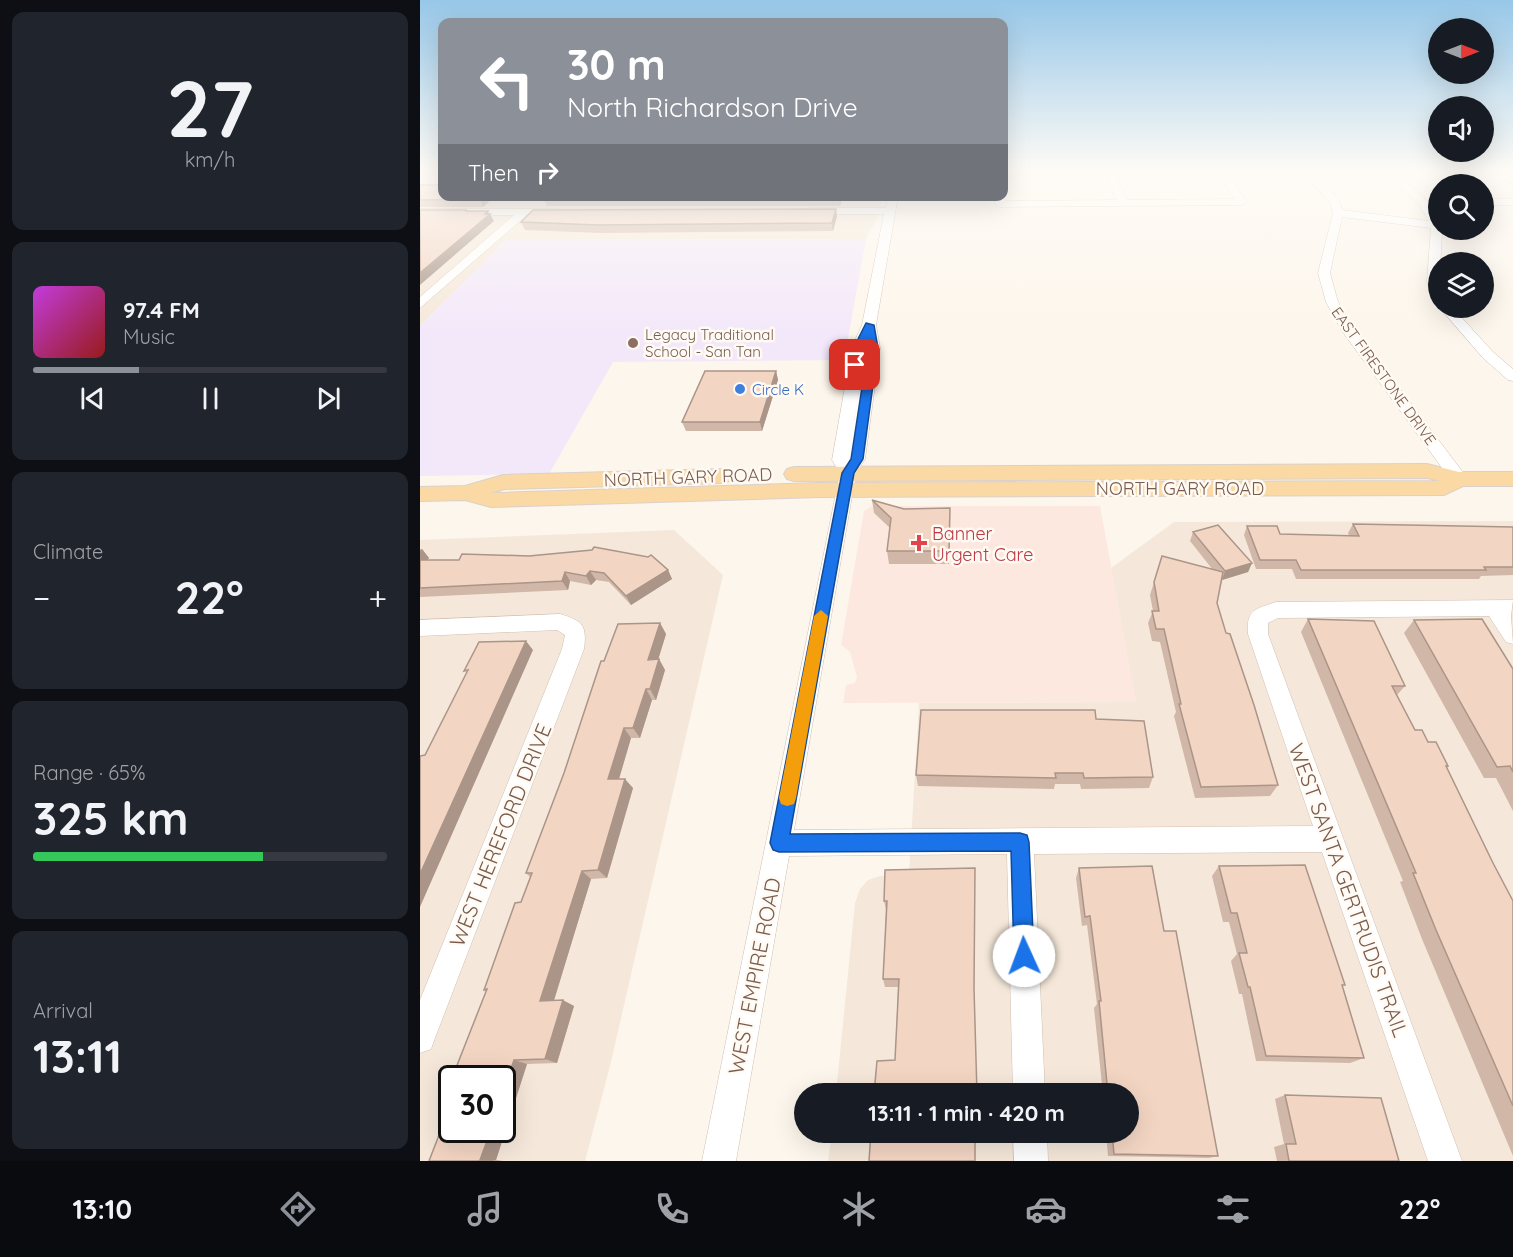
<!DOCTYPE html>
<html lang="en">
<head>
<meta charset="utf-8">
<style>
  body { margin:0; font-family:Quicksand,sans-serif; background:#20242c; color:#f1f3f6; height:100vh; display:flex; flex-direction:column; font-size:22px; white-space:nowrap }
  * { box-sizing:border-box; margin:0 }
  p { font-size:20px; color:#9ea1a6 }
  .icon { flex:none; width:33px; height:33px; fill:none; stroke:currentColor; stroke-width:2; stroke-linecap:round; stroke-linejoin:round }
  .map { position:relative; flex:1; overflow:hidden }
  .sheet { display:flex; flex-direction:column; gap:12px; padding:12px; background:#0d0f14; width:420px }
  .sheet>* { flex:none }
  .guide { position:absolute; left:18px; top:18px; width:570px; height:183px; border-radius:12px; box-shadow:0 6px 24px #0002; background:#8c9099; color:#fff; overflow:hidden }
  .needle { width:39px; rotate:90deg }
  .buttons { position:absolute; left:1008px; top:18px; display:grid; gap:12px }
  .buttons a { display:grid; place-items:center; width:66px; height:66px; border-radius:50%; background:#171b24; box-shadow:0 6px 24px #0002; font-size:30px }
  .speed { position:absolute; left:18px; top:1065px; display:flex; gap:12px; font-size:30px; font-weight:700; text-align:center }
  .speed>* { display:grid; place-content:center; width:78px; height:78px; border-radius:50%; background:#171b24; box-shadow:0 6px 24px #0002; line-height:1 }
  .speed .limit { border:3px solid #111; border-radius:9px; background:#fff; color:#111 }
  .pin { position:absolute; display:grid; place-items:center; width:51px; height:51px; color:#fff; margin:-26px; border-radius:12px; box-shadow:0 3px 9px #0006 }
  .me { position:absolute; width:66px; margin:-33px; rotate:358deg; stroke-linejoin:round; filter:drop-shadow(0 0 4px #0008) }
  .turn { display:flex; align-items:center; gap:21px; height:126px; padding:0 30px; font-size:27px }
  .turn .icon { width:78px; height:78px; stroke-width:2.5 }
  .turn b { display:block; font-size:42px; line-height:51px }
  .then { display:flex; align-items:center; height:57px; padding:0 30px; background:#0003; gap:12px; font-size:22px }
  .big { font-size:45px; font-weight:700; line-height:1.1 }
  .sheet .tile { flex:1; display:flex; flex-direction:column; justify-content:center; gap:9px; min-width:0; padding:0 21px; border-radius:12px; background:#20242c }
  .sheet .dial { align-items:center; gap:0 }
  .dial b { font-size:78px; line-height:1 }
  .song { display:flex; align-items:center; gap:18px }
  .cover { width:72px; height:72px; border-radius:9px; background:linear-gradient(135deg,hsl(290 70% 55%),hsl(0 70% 35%)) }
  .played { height:6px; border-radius:3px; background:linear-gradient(90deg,#8c9099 30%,#363941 30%) }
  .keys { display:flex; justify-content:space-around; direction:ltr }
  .heat { display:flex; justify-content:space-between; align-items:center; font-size:33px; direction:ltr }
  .charge { height:9px; border-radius:4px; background:linear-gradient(90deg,#34c759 65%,#363941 0) }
  .trip { position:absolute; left:374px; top:1083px; width:345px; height:60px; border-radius:30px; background:#171b24; box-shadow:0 6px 24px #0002; font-weight:700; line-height:60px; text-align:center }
  .dock { display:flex; height:96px; justify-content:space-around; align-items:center; background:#090b0e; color:#9ea1a6 }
  .dock .icon { width:42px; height:42px }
  .dock .active { color:#8c9099 }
  .dock b { font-size:27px; color:#f1f3f6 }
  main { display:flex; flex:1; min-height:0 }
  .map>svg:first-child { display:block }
</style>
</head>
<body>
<main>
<section class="sheet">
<div class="tile dial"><b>27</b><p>km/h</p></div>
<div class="tile">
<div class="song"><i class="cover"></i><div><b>97.4 FM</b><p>Music</p></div></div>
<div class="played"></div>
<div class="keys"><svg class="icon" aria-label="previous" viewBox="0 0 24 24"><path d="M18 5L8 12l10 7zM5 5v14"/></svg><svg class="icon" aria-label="pause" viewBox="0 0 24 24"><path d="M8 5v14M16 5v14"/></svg><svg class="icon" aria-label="next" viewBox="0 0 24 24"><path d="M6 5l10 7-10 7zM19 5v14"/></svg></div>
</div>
<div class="tile"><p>Climate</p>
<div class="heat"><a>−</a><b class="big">22°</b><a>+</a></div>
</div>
<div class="tile"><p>Range · 65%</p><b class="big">325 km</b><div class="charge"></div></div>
<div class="tile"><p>Arrival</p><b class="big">13:11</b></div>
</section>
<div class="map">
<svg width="1093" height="1161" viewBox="0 0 1093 1161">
  <rect width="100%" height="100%" fill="#fdf6ec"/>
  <!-- residential -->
  <path fill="#f5e8da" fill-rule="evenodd" d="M 0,186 L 22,196 L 462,197 L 457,218 L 446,239 L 86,240 L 0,326 Z
    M 1093,521 L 1093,1161 L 408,1161 L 412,1133 L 708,1132 L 708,1094 L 416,1093 L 435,903 L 440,889 L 448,880 L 460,876 L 489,875 L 499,703 L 715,702 L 691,568 L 754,522 Z
    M 254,530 L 303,575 L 190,1066 L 165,1161 L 0,1161 L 0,540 ZM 32,1078 L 82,1078 L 82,1130 L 32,1130 Z"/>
  <!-- commercial -->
  <path fill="#fde8e0" d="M 452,506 L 680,506 L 716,702 L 423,703 L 426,685 L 435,683 L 437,677 L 430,652 L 421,645 L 444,511 Z"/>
  <!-- education -->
  <path fill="#f3e8fa" d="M 446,239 L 424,360 L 193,362 L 129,474 L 0,476 L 0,326 L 86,240 Z"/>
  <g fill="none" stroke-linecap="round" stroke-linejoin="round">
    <defs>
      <path id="minor" d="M 684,171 L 693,171 L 707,200 L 815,199 L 796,171 L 805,171 L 827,202 L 822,205 L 580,207 L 575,204 L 574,196 L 584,195 L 585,201 L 697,200 Z
        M 882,171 L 892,171 L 919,200 L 922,210 L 1009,221 L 999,204 L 961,171 L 971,171 C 991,187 1018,202 1018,230 L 1022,230 L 1022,234 L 1018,301 L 1012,297 L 1007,281 L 1011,228 L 922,217 L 910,273 L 918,302 L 933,327 L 1045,475 L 1047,479 L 1045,483 L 1033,483 L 922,331 L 906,302 L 898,273 L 913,213 L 910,203 Z
        M 1073,171 L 1084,171 L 1093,177 L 1093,184 Z
        M 468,196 L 478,196 L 456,325 L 460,348 L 445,459 L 436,473 L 374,830 L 893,826 L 828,634 C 826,610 835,609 856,602 L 1093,600 L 1091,616 L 1093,644 L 1086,642 L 1069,616 L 858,618 L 848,623 L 848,634 L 1042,1161 L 1008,1161 L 902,852 L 614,854 L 625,1094 L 593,1094 L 587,854 L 369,856 L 316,1161 L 282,1161 L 420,473 L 412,460 L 432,347 L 442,325 L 464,214 L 390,214 L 385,211 L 390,208 L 466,208 ZM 446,347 L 446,348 L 428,460 Z
        M 1064,199 L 1093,199 L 1093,205 L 1064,205 Z
        M 0,209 L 138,209 L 143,212 L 138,215 L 107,215 L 0,308 L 0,297 L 94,215 L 0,215 Z
        M 1020,308 L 1033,308 L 1073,352 L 1093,369 L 1093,381 L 1088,380 L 1063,358 Z
        M 140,614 C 163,621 167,625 164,649 L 15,1038 L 11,1049 L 0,1053 L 0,1000 L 142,649 L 145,635 L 137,630 L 0,636 L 0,620 Z
        M 593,1132 L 627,1132 L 628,1161 L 594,1161 Z"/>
      <path id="major" d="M 1007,464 L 1039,472 L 1093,472 L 1093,486 L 1043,486 L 1024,495 L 398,497 L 71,507 L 45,500 L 0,501 L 0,487 L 45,486 L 83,475 L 303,469 L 310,471 L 313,476 L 310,481 L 303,483 L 84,489 L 71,493 L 398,483 L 1020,481 L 1007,478 L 374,481 L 367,479 L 364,474 L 367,469 L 374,467 Z"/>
    </defs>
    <!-- minor casing -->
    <use href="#minor" stroke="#d1beb0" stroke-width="1"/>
    <!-- major casing -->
    <use href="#major" stroke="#dad1cd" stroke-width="2"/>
    <!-- minor -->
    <use href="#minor" fill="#fff" fill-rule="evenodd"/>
    <!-- major -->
    <use href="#major" fill="#fbd9a5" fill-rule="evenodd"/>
  </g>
  <!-- wall -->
  <path fill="#d1b7a8" d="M 0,185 L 22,196 L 75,196 L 63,207 L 0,207 Z
    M 422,196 L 420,206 L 127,206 L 124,199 Z
    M 417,216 L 413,231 L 181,233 L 105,230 L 101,222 Z
    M 356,371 L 358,380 L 342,431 L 266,431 L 262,422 Z
    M 452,500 L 484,509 L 530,508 L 529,564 L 469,564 L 467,551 L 470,528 L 454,513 Z
    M 933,524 L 1093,527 L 1093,575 L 1061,576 L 1059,579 L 876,579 L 872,569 L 836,569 L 824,535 L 827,526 L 860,534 L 929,536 L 928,533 Z
    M 773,532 L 832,563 L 828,572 L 802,580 L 797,603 L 806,633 L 858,785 L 850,796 L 775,798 L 754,716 L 756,712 L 740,642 L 732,641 L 728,623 L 733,611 L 730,595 L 742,556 L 793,570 L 770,541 Z
    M 0,549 L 2,549 L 9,558 L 7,560 L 248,570 L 252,579 L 211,605 L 189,582 L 176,580 L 171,585 L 150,581 L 148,590 L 0,597 Z
    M 888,619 L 985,686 L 977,695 L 995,730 L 1008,742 L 1028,766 L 1027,768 L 1073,863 L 1093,901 L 1093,1156 L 1002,939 L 980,882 L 983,881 L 881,632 Z
    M 994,620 L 1093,669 L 1093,811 L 1076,778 L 1064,778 L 984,633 Z
    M 240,623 L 246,634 L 238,659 L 239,659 L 245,670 L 236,700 L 232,700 L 220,738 L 211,738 L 199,779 L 213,788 L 187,878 L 171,879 L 134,1000 L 154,1006 L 137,1063 L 107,1064 L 76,1160 L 9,1161 L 30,1106 L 22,1104 L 66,991 L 64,990 L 101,902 L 110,877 L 106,873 L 144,773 L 184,661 Z
    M 676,719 L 733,777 L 729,788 L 661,789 L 660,784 L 635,784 L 634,789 L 498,786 L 496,775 Z
    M 799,866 L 925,985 L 922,986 L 944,1058 L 930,1063 L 836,1061 L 822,994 L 819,994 L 811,961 L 817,954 L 809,922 L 803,922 L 792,876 Z
    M 555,868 L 475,1060 L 478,987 L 465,987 L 463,979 L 466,910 L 464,901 Z
    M 659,868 L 744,931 L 798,1156 L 789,1158 L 688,1156 L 686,1132 L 708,1132 L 708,1094 L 683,1094 L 674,1008 L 677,1004 L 667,925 L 662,926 L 656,878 Z
    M 865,1095 L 979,1161 L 857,1161 L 854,1147 L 864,1144 L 855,1099 Z"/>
  <!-- shaded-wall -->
  <path fill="#aa9588" d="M 63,196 L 75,196 L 63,207 L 60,199 Z
    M 419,196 L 422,196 L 420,206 L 419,198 Z
    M 416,209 L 417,216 L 413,231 L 412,223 Z
    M 68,211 L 69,215 L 70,214 L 74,221 L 0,285 L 0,273 Z
    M 356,371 L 358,380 L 342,431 L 340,422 Z
    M 2,549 L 9,558 L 1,569 L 0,568 L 0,551 Z
    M 832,563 L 828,572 L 802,580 L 805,571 Z
    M 248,570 L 252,579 L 211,605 L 206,596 Z
    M 170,571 L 176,580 L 171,585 L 166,576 Z
    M 145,572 L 150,581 L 148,590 L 142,581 Z
    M 240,623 L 246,634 L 235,670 L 228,660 Z
    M 106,641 L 113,650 L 0,907 L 0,874 Z
    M 239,659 L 245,670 L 236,700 L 230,689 Z
    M 226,689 L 232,700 L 220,738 L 213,728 Z
    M 204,728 L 211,738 L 196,789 L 188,779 Z
    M 205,779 L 213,788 L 187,878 L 178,870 Z
    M 162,871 L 171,879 L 132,1007 L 120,1001 Z
    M 143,1000 L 154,1006 L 137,1063 L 125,1059 Z
    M 94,1060 L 107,1064 L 76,1160 L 83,1161 L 60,1160 L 71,1130 L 82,1130 L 82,1095 Z"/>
  <!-- building -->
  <path fill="#f3d5c3" stroke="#aa9588" stroke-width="1.5" d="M 0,185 L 22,185 L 22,196 L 63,196 L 60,199 L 0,200 Z
    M 126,196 L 419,196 L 419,198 L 124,199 Z
    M 416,209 L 412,223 L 178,225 L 101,222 L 113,210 Z
    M 0,210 L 47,210 L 45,211 L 68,211 L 65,214 L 70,214 L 0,273 Z
    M 285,371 L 356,371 L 340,422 L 262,422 Z
    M 452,500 L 484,509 L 530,508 L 529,551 L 467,551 L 471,518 Z
    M 933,524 L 1093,527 L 1093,567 L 1064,567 L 1066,570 L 881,570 L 876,560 L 840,560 L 827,526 L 857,526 L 860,534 L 939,536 Z
    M 798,525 L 832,563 L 805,571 L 773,532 Z
    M 174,547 L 228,557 L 231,555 L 248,570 L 206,596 L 184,573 L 170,571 L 166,576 L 145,572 L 142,581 L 0,588 L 0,560 L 39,560 L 42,554 L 109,556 L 172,550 Z
    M 742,556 L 803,572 L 797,603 L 806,633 L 810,634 L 834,705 L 858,785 L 781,787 L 759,704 L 761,704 L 744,629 L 736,629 L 732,611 L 739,611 L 734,582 Z
    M 888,619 L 954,621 L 985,686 L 972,686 L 995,730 L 1002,730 L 1008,742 L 1016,742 L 1028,766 L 1026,766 L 1073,863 L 1093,901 L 1093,1106 L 1016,930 L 993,873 L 996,873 Z
    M 1062,619 L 1093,669 L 1093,772 L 1090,766 L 1077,767 L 994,620 Z
    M 240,623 L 228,660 L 239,659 L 230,689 L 226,689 L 213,728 L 204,728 L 188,779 L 205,779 L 178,870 L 162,871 L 120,1001 L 143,1000 L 125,1059 L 94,1060 L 82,1095 L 82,1078 L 32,1078 L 67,989 L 64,990 L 95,903 L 101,902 L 112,873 L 106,873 L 144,773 L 181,661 L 184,661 L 198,624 Z
    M 106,641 L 0,874 L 0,756 L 5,755 L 48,670 L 44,671 L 59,642 Z
    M 501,710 L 675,710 L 676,719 L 724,721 L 733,777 L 664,778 L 663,773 L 635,773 L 636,778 L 496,775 Z
    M 885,865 L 925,985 L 922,985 L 944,1058 L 846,1056 L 830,987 L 828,987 L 819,953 L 827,953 L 817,913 L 811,913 L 799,866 Z
    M 732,866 L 744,931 L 756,931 L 798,1156 L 694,1154 L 692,1132 L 708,1132 L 708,1094 L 688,1094 L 679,1001 L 681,1001 L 670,916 L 665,917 L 659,868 Z
    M 555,868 L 554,988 L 557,1094 L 454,1094 L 457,1061 L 475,1060 L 479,979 L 463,979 L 467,901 L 464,901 L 465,870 Z
    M 32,1080 L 32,1130 L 71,1130 L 60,1160 L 73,1160 L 73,1161 L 9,1161 L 31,1104 L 22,1104 Z
    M 865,1095 L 961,1098 L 979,1161 L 869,1161 L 866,1144 L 876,1144 Z
    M 451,1132 L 555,1132 L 555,1161 L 449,1161 Z"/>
  <!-- sky -->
  <linearGradient id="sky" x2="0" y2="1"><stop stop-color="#97c7e8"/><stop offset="0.51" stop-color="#fefbf6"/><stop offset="1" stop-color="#fefbf6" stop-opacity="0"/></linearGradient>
  <rect width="1093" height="333" fill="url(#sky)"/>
  <!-- route -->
  <path fill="#1a73e8" stroke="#114b97" stroke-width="1.5" d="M 446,323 L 454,325 L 458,348 L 443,459 L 434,473 L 370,834 L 600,833 L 607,835 L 609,842 L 614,956 L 611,963 L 604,966 L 597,963 L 594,956 L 591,851 L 359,852 L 353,850 L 350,843 L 422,473 L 431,459 L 448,348 L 447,340 L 440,365 L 435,368 L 430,365 L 434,347 Z"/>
  <!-- slow -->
  <path fill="#f59e0b" d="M 401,610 L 408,616 L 376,798 L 374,804 L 367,806 L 361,804 L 359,798 L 394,616 Z"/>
  <!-- markers -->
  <circle fill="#8d6e63" stroke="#fffaf3" stroke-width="2" cx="213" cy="343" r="6"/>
  <circle fill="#3f7fe0" stroke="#fffaf3" stroke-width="2" cx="320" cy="389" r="6"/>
  <path fill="#e0444e" stroke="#fffaf3" stroke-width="2" d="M496 534h6v6h6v6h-6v6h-6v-6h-6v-6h6z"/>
  <g text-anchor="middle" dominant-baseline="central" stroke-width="5" stroke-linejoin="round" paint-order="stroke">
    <!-- far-education labels -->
    <g font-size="15" fill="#785e54" stroke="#fffaf3" text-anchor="start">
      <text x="225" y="334">Legacy Traditional<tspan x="225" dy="17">School - San Tan</tspan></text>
    </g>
    <!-- far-street labels -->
    <g font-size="15" fill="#7a5c4d" stroke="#fffaf3">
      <text transform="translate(964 376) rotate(54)">EAST FIRESTONE DRIVE</text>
    </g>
    <!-- far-shop labels -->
    <g font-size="15" fill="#366cbe" stroke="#fffaf3" text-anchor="start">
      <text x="332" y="389">Circle K</text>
    </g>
    <!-- street labels -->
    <g font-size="18" fill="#7a5c4d" stroke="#fffaf3">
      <text transform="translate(268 477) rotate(-2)">NORTH GARY ROAD</text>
      <text x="760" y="488">NORTH GARY ROAD</text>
    </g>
    <!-- health labels -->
    <g font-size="18" fill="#be3a42" stroke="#fffaf3" text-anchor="start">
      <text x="512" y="533">Banner<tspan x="512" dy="21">Urgent Care</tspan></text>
    </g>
    <!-- near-street labels -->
    <g font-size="21" fill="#7a5c4d" stroke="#fffaf3">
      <text transform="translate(80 835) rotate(-68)">WEST HEREFORD DRIVE</text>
      <text transform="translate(929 890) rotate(70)">WEST SANTA GERTRUDIS TRAIL</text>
      <text transform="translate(334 976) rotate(-79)">WEST EMPIRE ROAD</text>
    </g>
  </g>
</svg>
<div class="buttons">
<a><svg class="needle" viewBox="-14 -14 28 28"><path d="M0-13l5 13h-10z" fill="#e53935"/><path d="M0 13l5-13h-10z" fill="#9ea1a6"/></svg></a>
<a><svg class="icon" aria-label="sound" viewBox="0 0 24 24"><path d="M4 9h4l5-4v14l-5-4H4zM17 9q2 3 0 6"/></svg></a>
<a><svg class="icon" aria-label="search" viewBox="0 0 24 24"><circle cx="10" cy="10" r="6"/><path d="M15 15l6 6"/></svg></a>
<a><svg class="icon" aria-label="layers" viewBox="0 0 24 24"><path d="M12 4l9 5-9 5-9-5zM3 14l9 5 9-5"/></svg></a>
</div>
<div class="speed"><div class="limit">30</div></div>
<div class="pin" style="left:435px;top:365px;background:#d93025"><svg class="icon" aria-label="arrive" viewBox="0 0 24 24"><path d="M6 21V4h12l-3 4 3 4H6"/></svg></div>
<svg class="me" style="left:604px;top:956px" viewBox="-20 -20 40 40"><circle r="19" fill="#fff"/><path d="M0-13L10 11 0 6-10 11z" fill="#1a73e8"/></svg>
<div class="trip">13:11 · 1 min · 420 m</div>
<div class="guide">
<div class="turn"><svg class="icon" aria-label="left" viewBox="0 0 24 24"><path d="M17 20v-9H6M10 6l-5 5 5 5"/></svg><div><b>30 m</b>North Richardson Drive</div></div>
<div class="then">Then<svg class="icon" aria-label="right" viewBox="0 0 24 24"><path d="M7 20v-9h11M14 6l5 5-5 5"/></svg></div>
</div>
</div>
</main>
<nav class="dock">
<b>13:10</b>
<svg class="icon active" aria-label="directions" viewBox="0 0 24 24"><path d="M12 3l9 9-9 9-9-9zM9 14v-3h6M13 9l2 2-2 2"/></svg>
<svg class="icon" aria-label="music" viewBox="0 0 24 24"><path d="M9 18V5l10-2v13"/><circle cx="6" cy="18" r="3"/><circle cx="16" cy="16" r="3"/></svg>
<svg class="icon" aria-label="phone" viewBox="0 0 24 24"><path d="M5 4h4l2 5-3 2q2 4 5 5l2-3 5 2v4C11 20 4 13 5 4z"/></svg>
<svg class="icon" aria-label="climate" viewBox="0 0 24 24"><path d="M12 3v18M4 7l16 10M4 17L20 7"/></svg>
<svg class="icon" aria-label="car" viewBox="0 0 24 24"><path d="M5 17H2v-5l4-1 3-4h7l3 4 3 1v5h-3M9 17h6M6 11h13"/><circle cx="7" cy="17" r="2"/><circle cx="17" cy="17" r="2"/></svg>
<svg class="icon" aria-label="filters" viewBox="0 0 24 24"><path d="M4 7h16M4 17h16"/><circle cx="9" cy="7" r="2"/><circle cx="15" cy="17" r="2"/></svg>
<b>22°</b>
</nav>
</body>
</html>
